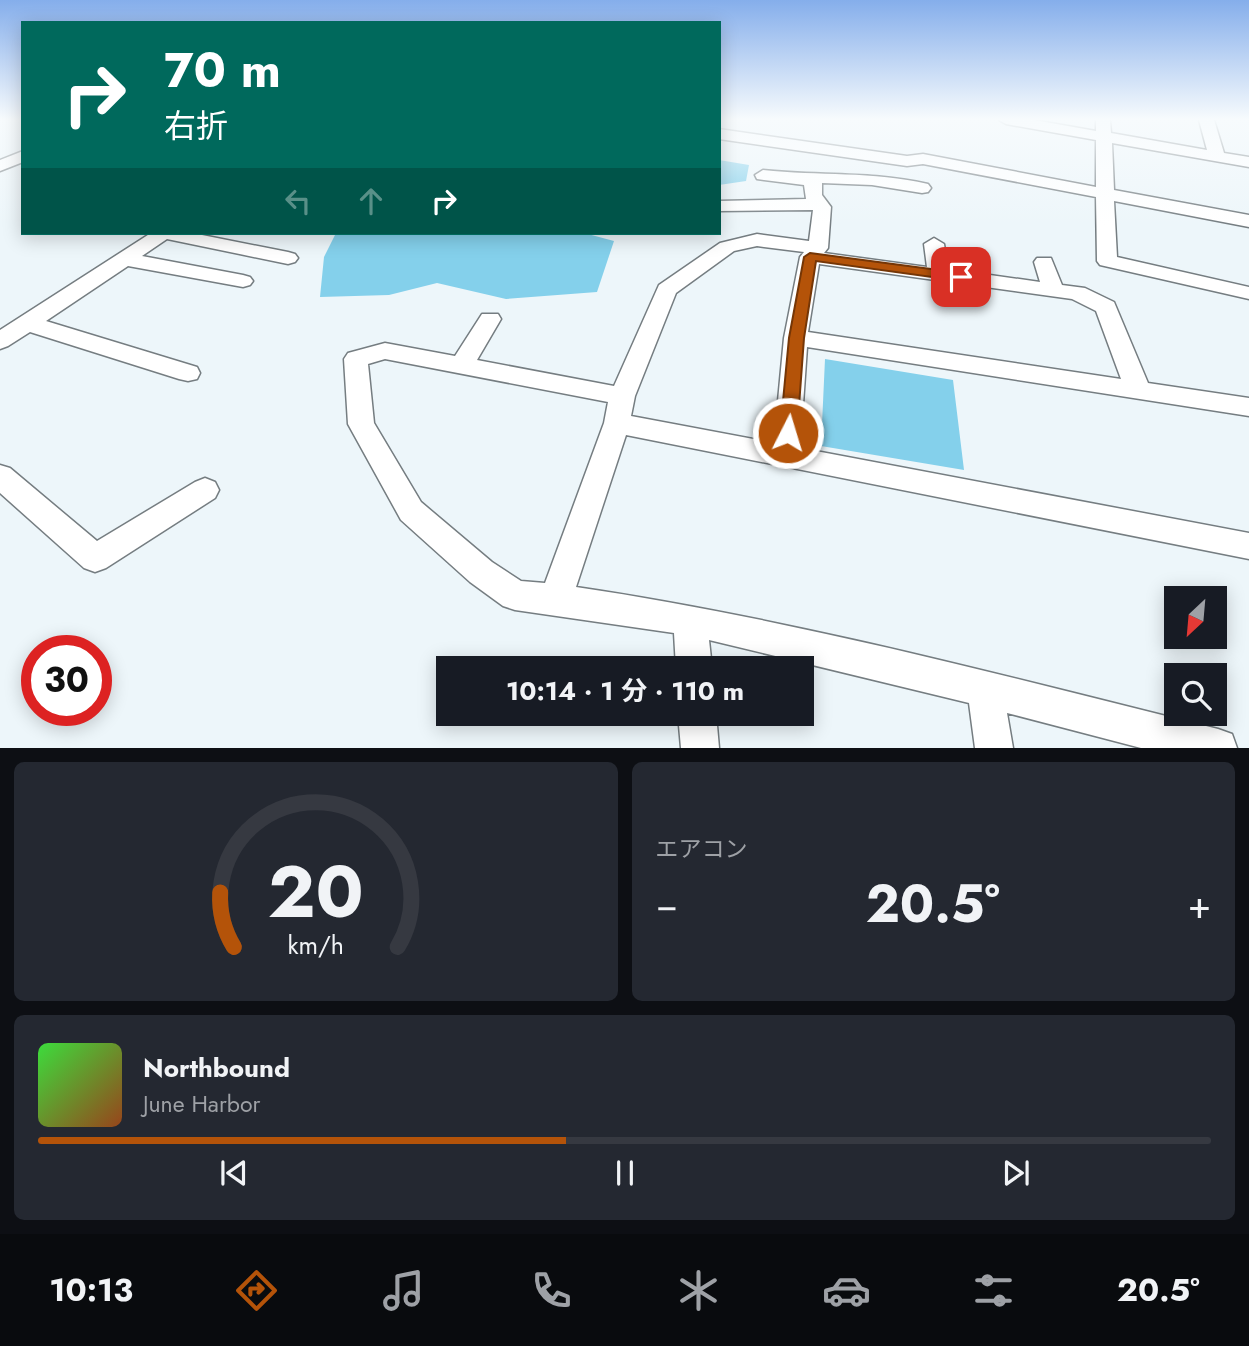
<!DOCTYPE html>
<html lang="ja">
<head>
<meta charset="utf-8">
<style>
  body { margin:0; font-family:Jost,"Noto Sans JP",sans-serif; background:#242831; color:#f1f3f6; height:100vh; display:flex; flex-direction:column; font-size:26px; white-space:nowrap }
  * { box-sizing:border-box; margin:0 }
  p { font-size:23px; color:#9ea1a6 }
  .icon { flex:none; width:38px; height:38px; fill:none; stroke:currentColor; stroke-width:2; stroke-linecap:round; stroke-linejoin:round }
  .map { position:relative; height:748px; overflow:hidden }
  .sheet { display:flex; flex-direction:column; gap:14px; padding:14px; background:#0d0f14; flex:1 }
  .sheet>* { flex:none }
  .guide { position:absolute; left:21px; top:21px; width:700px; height:214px; border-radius:0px; box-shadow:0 4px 18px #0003; background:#00695c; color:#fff; overflow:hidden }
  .needle { width:46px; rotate:206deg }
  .buttons { position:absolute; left:1164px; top:586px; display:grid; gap:14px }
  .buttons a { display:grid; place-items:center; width:63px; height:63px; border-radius:0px; background:#171b24; box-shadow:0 4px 18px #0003; font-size:35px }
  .speed { position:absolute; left:21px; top:635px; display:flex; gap:14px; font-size:35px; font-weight:700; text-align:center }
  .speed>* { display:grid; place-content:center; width:91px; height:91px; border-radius:50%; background:#171b24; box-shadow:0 4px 18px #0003; line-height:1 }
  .speed .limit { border:10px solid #d22; background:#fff; color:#111 }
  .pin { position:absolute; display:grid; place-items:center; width:60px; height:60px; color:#fff; margin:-30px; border-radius:14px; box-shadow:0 4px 10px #0006 }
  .me { position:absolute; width:77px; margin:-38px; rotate:5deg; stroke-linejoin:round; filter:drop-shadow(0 0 5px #0008) }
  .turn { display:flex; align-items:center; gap:24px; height:147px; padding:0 28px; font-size:32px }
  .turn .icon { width:91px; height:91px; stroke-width:2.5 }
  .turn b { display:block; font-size:49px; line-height:60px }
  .lanes { display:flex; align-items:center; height:66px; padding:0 28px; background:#0003; justify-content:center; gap:35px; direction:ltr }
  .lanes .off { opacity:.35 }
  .big { font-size:52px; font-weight:700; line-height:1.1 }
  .sheet .tile { flex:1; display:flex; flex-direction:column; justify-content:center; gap:10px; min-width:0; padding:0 24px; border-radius:10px; background:#242831 }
  .sheet .dial { align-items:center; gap:0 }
  .dial svg { height:182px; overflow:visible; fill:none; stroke:#363941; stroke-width:7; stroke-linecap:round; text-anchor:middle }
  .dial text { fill:#f1f3f6; stroke:none }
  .song { display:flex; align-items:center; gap:21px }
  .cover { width:84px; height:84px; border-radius:10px; background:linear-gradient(135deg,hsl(120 70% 55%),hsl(20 70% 35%)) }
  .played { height:7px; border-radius:4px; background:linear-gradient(90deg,#b45309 45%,#363941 45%) }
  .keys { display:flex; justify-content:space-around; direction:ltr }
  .heat { display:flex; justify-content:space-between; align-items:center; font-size:38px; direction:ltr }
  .sheet .tiles { flex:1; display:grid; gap:14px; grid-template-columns:1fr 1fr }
  .tile:last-child { grid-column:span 2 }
  .trip { position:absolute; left:436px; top:656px; width:378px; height:70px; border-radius:0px; background:#171b24; box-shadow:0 4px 18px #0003; font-weight:700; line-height:70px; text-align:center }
  .tabs { display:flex; height:112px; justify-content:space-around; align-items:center; background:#090b0e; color:#9ea1a6 }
  .tabs .icon { width:49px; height:49px }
  .tabs .active { color:#b45309 }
  .tabs b { font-size:32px; color:#f1f3f6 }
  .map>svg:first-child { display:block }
</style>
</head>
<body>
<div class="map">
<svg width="1249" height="748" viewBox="0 0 1249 748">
  <rect width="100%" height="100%" fill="#edf6fa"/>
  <!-- green -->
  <path fill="#84d0eb" d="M 719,160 L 749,165 L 746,181 L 719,185 Z
    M 336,233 L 584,233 L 614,241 L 597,292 L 506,299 L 437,283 L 389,295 L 320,297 L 324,257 Z
    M 825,359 L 953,380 L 964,470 L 821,446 Z"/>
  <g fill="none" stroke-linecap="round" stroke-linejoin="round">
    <defs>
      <path id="minor" d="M 999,120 L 1034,120 L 1096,131 L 1096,120 L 1110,120 L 1111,133 L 1207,150 L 1199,120 L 1214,120 L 1224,153 L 1249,157 L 1249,167 L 1112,143 L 1114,190 L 1249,215 L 1249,227 L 1114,201 L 1117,257 L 1249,287 L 1249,299 L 1100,265 L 1097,261 L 1096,197 L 923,164 L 907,166 L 719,139 L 719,129 L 907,156 L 923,154 L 1096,187 L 1096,140 L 1006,124 Z
        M 23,151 L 23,162 L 0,171 L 0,160 Z
        M 763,170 C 818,176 873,171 928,184 L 931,188 L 928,192 L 922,193 L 872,185 L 822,183 L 822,195 L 831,207 L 828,248 L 824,253 L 927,267 L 924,244 L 934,238 L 944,244 L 948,269 L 1040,282 L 1034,262 L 1037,258 L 1051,258 L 1062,285 L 1085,288 L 1114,302 L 1148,383 L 1249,398 L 1249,416 L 807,347 L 800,448 L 1249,533 L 1249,559 L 626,435 L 576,587 C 792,619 1005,676 1218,729 L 1232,734 L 1237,748 L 1141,748 L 1007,713 L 1013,748 L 975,748 L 969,703 L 709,640 L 712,668 L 676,668 L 674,633 L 515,610 L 503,606 L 470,582 L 401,520 L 348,424 L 344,359 L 348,353 L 385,343 L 455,356 L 482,314 L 498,314 L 501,319 L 477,360 L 614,386 L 659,285 L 720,243 L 757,234 L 809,241 L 813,210 L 719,211 L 719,201 L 806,199 L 804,185 L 757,179 L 755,175 ZM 757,246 L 804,252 L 800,257 L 784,338 L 774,443 L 631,416 L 635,396 L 676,293 L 734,251 ZM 819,264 L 1072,299 L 1096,311 L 1121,379 L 808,332 ZM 385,359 L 608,402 L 604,423 L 545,583 L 521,581 L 492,562 L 421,502 L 374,423 L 368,364 Z
        M 151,233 L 192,233 L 288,252 L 295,254 L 298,258 L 295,262 L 288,264 L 167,239 L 142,256 L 243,275 L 250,277 L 253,281 L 250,285 L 243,287 L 128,266 L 46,321 L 197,367 L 200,373 L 197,379 L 188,381 L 179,379 L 30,332 L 8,346 L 0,349 L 0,330 Z
        M 0,465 L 10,468 L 97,541 L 195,482 L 205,478 L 215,482 L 219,490 L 215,498 L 106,568 L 95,572 L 84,568 L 0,493 Z
        M 678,714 L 716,714 L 719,748 L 681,748 Z"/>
    </defs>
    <!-- minor casing -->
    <use href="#minor" stroke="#757d81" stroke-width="3"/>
    <!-- minor -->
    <use href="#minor" fill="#fff" fill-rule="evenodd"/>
  </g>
  <!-- sky -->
  <linearGradient id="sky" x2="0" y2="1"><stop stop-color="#85aeeb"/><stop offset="0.53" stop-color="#f7fbfd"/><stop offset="1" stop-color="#f7fbfd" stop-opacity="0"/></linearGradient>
  <rect width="1249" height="225" fill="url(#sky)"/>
  <!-- route -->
  <path fill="#b45309" stroke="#753606" stroke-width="2" d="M 810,253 L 961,273 L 968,277 L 961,281 L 816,261 L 804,338 L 797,433 L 795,437 L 782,437 L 780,433 L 789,338 L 804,257 Z"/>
</svg>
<div class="buttons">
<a><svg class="needle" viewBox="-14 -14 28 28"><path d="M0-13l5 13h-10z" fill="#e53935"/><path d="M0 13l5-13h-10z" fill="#9ea1a6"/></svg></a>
<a><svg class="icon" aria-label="search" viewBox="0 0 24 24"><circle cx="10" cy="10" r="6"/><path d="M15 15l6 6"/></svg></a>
</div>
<div class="speed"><div class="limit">30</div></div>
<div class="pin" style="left:961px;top:277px;background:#d93025"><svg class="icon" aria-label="arrive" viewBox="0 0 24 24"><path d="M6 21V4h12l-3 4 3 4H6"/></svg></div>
<svg class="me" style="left:788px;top:433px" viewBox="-20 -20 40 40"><circle r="17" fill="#b45309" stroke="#fff" stroke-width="3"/><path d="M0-11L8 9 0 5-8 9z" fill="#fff"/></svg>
<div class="trip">10:14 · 1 分 · 110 m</div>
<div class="guide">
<div class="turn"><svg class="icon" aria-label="right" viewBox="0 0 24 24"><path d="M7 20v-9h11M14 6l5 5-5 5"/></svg><div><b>70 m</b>右折</div></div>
<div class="lanes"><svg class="icon off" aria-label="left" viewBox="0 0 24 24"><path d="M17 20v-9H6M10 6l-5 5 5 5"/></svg><svg class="icon off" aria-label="ahead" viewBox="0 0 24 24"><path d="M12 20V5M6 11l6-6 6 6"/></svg><svg class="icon" aria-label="right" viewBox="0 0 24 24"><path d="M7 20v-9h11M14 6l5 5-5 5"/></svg></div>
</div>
</div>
<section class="sheet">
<div class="tiles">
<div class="tile dial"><svg viewBox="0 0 100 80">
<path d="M14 69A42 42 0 1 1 86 69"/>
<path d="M14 69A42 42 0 0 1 8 45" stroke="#b45309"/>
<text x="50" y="56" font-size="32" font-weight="700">20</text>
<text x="50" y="72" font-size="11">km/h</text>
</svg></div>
<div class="tile"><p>エアコン</p>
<div class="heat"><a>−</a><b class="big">20.5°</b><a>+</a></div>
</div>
<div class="tile">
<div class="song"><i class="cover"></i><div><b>Northbound</b><p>June Harbor</p></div></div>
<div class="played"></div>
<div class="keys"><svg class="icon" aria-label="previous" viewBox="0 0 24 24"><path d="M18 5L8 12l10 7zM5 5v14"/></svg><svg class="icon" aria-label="pause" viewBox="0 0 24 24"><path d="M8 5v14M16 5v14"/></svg><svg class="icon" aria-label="next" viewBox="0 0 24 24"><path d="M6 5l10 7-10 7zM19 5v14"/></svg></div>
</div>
</div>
</section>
<nav class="tabs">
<b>10:13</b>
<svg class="icon active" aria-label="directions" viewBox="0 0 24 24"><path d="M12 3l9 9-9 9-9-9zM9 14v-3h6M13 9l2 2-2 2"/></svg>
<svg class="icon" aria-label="music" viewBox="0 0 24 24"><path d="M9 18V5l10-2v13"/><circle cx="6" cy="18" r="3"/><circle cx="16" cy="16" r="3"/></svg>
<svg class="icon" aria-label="phone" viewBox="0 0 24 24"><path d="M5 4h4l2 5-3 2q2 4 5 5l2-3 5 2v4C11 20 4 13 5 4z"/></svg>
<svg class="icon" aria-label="climate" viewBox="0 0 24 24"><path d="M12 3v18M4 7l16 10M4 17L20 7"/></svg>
<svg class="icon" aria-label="car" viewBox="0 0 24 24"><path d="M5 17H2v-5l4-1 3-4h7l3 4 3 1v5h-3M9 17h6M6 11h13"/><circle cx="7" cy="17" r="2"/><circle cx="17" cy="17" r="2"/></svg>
<svg class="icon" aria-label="filters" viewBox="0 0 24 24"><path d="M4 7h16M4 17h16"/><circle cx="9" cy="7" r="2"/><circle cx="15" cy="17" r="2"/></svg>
<b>20.5°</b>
</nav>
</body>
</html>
